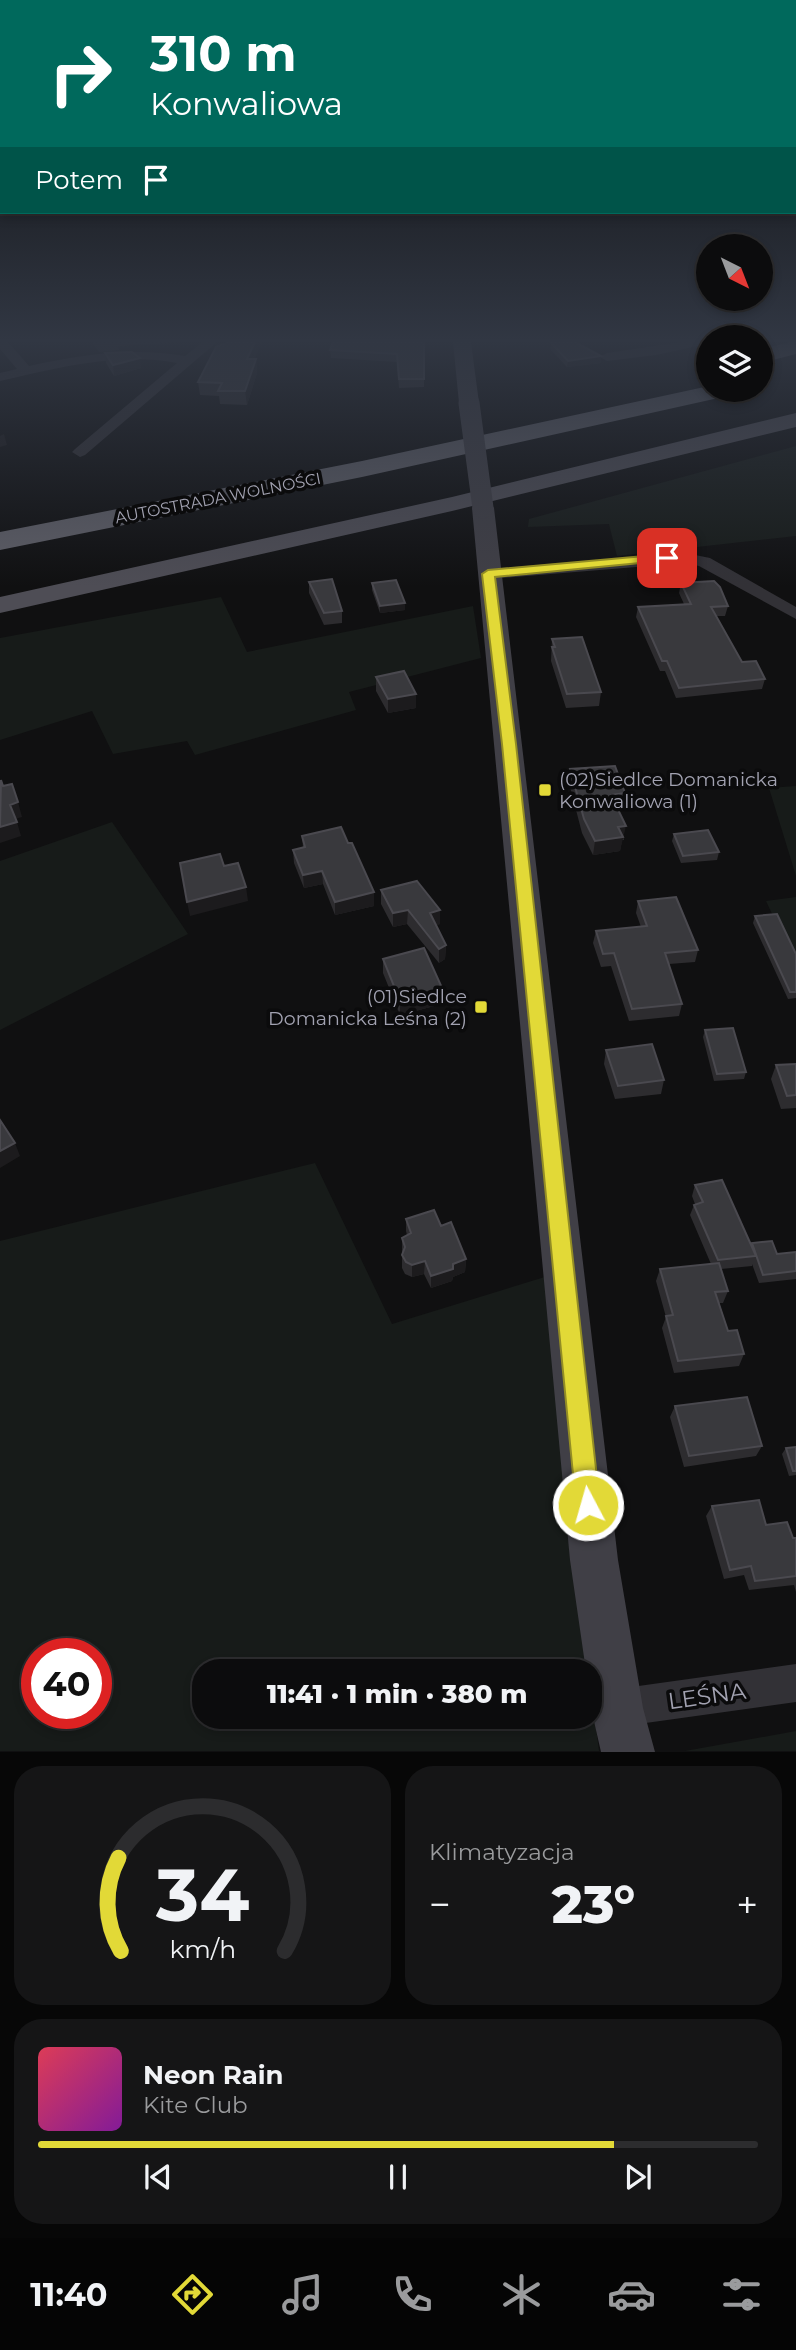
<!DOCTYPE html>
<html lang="pl">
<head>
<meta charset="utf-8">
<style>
  body { margin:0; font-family:Montserrat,sans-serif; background:#151516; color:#f1f3f6; height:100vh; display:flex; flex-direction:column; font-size:26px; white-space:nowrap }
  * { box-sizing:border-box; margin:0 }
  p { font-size:23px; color:#9a9b9d }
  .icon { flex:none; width:38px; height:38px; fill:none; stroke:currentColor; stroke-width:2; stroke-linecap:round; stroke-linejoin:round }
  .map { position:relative; height:1752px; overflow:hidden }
  .drawer { display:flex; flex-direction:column; gap:14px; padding:14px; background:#070707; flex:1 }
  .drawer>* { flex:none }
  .top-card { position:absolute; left:0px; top:0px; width:796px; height:214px; box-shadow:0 4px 10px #0003,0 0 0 2px #2c2c2e; background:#00695c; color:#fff; overflow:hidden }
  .needle { width:46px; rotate:138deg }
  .controls { position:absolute; left:696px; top:234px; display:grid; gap:14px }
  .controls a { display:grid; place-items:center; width:77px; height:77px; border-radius:50%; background:#0c0c0d; box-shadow:0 4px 10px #0003,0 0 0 2px #2c2c2e; font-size:35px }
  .speed { position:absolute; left:21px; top:1638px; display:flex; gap:14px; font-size:35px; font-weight:700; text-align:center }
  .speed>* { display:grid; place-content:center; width:91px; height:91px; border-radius:50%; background:#0c0c0d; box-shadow:0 4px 10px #0003,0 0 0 2px #2c2c2e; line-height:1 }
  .speed .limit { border:10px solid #d22; background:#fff; color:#111 }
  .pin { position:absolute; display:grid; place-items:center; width:60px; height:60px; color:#fff; margin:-30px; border-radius:14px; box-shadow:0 4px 10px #0006 }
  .me { position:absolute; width:77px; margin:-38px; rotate:354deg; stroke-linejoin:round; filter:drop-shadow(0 0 5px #0008) }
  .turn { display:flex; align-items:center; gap:24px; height:147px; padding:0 35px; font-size:32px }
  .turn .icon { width:91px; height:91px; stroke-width:2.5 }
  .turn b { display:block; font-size:49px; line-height:60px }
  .then { display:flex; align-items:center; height:66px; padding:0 35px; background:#0003; gap:14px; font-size:26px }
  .big { font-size:52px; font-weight:800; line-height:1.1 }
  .drawer .card { flex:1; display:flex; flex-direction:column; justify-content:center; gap:10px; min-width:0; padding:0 24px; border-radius:28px; background:#151516 }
  .drawer .dial { align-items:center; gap:0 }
  .dial svg { height:182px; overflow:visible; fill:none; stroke:#2c2c2e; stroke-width:7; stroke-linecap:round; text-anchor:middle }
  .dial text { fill:#f1f3f6; stroke:none }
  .song { display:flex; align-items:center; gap:21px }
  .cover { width:84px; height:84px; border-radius:10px; background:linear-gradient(135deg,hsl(350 70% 55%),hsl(290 70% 35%)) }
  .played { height:7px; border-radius:4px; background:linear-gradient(90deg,#e2d937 80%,#2c2c2e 80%) }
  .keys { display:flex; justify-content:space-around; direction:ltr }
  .heat { display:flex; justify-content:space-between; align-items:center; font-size:38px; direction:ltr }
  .drawer .tiles { flex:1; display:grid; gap:14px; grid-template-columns:1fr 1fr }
  .card:last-child { grid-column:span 2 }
  .trip { position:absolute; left:192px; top:1659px; width:410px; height:70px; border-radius:28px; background:#0c0c0d; box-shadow:0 4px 10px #0003,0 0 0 2px #2c2c2e; font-weight:800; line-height:70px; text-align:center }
  .tabs { display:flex; height:112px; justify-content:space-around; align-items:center; background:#050505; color:#9a9b9d }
  .tabs .icon { width:49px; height:49px }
  .tabs .current { color:#e2d937 }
  .tabs b { font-size:32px; color:#f1f3f6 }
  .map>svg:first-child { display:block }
</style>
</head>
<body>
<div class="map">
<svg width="796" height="1752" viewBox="0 0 796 1752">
  <rect width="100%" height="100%" fill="#101011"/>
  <!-- green -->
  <path fill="#171b19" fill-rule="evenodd" d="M 796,446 L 796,536 L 617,556 L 609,524 L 528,527 L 529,519 Z
    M 221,597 L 247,652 L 473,606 L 481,658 L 349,692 L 356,710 L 195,755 L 187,741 L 113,754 L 92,711 L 0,740 L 0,638 Z
    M 796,786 L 796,876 L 769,788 Z
    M 112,822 L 188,934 L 0,1030 L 0,861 Z
    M 796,897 L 796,965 L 766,901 Z
    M 315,1163 L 392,1324 L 548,1276 L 589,1671 L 205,1671 L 205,1717 L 590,1717 L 590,1681 L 599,1751 L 0,1751 L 0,1241 ZM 37,1654 L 96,1654 L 96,1713 L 37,1713 Z
    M 796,1731 L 796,1751 L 685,1751 Z"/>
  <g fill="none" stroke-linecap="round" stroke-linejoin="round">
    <!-- street -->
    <path fill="#323136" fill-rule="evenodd" d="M 0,342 L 8,342 L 29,366 C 81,355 132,347 185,356 L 203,342 L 217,342 L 85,455 L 80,457 L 72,452 L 75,449 L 177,363 C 117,352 58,368 0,381 L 0,373 L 17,369 L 0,349 Z
      M 681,342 L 704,342 L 702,345 L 656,355 L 607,361 L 600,357 L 607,353 Z
      M 685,553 L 710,558 L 796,607 L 796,619 L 699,566 L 685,563 L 488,579 L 479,574 L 488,569 Z
      M 796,1664 L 796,1702 L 617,1727 L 604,1721 L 598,1708 L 604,1695 L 617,1689 Z"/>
    <!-- secondary -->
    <path fill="#403f46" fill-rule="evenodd" d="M 453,342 L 471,342 L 479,403 L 476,407 L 462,407 L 459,403 Z
      M 483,501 L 491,503 L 494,508 L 618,1560 L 643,1708 L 655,1752 L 601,1752 L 591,1708 L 590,1671 L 586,1671 L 570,1560 L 472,508 L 475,503 Z"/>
    <!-- primary -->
    <path fill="#4e4d55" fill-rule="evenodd" d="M 796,413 L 796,427 L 452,511 L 0,613 L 0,597 L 452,497 Z"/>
    <!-- highway -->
    <path fill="#5e5e66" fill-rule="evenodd" d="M 791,342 L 796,342 L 796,354 L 761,363 L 761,349 Z
      M 709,386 L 709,390 L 735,390 L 731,395 L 723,397 L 362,477 L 0,550 L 0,532 L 362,461 Z"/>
    <!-- secondary-bridge -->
    <path stroke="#403f46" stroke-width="21" d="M 469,403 L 483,508"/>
  </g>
  <!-- wall -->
  <path fill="#2d2c2f" d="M 92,342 L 185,342 L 118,346 L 119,350 L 99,352 Z
    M 424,342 L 424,387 L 399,388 L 397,362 L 331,358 L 330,350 Z
    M 551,343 L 601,356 L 601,363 L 567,367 L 550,349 Z
    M 105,353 L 141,368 L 114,376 L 106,363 Z
    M 254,359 L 256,359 L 257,373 L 247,405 L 220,404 L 219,396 L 200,395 L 198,382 Z
    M 309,582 L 342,611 L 342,623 L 324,625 L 309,593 Z
    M 372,583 L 405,603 L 405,610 L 380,613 L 372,590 Z
    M 681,583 L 728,606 L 725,616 L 716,616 L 742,662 L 765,679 L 762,689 L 676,698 L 665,671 L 660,671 L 636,617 L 638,607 L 684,604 L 679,593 Z
    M 552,639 L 601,692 L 599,706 L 566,708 L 551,661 Z
    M 376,677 L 416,694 L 416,708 L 388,713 L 376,691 Z
    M 570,769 L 625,793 L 623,807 L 617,808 L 624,840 L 622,840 L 620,851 L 593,855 L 582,833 L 569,783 Z
    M 674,834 L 719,852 L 717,860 L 681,863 L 672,841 Z
    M 302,836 L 348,843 L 374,892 L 374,906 L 335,915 L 323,884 L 304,888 L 294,863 L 293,850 L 303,848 Z
    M 381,890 L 440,924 L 436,925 L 446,945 L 445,959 L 439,963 L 407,924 L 393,927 L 381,904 Z
    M 638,901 L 698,950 L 695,962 L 669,964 L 682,1004 L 679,1016 L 629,1021 L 611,966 L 601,967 L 593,943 L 596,931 L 641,927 L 636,913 Z
    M 755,916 L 796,954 L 796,998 L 788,999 L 753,923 Z
    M 383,959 L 443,990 L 442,1004 L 400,1015 L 383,973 Z
    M 705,1030 L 746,1072 L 744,1079 L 714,1081 L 703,1037 Z
    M 606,1050 L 664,1080 L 661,1094 L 615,1099 L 604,1064 Z
    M 796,1064 L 796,1108 L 781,1109 L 771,1079 L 776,1065 Z
    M 695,1185 L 751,1244 L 752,1243 L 777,1254 L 796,1252 L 796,1279 L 759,1283 L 752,1264 L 752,1266 L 721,1269 L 728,1291 L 723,1303 L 719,1303 L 728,1331 L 744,1354 L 739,1366 L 674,1373 L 662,1328 L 666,1317 L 656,1281 L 660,1269 L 711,1264 L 690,1215 L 694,1205 L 695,1204 L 692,1196 Z
    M 406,1219 L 441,1226 L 466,1259 L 465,1272 L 453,1277 L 452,1281 L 431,1288 L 424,1274 L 412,1277 L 405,1274 L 402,1268 L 402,1238 L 407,1235 L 406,1231 Z
    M 675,1406 L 762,1446 L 756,1456 L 684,1467 L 670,1417 Z
    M 796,1447 L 796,1475 L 789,1476 L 782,1454 L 786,1448 Z
    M 712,1506 L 766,1525 L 793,1538 L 796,1538 L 796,1592 L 794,1585 L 749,1590 L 744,1575 L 724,1579 L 706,1516 Z"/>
  <!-- shaded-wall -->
  <path fill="#1c1b1d" d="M 255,342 L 262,342 L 249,372 L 247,359 Z
    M 601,356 L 601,363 L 567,367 L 568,361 Z
    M 140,358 L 141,368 L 114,376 L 113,365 Z
    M 256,359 L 257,373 L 247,405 L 245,391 Z
    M 4,434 L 7,445 L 0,447 L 0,436 Z
    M 405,603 L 405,610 L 380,613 L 380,606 Z
    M 416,694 L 416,708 L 388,713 L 388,699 Z
    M 18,802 L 22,817 L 15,819 L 10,805 Z
    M 17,822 L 21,836 L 0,843 L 0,827 Z
    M 626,826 L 620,851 L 593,855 L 595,841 L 618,827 Z
    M 322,871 L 323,884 L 304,888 L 303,875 Z
    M 246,887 L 248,901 L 190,916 L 187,902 Z
    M 374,892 L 374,906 L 335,915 L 335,902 Z
    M 408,910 L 407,924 L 393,927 L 393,913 Z
    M 440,910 L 440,924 L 430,927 L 430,913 Z
    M 446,945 L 445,959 L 439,963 L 439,949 Z
    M 443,990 L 442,1004 L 400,1015 L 400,1001 Z
    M 15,1143 L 20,1156 L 0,1168 L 0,1151 Z
    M 466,1259 L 465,1272 L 453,1277 L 452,1281 L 431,1288 L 431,1276 Z
    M 425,1261 L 424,1274 L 412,1277 L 412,1265 Z"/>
  <!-- building -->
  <path fill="#39393d" stroke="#4a494f" stroke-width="2" d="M 227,342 L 255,342 L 247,359 L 256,359 L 245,391 L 218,391 L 222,383 L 198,382 L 216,347 L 226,343 Z
    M 333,342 L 424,342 L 424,379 L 399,379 L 397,354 L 330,350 Z
    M 563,342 L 575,342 L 601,356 L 568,361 L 551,343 Z
    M 132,352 L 140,358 L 113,365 L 105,353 Z
    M 332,579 L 342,611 L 324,613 L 309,582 Z
    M 396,580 L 405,603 L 380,606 L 372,583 Z
    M 714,581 L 720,587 L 728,606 L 711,607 L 742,662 L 756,661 L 765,679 L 679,688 L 667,661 L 662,661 L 638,607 L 691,604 L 681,583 Z
    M 582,637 L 601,692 L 567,694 L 552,647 L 555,647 L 552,639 Z
    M 404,671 L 416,694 L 388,699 L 376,677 Z
    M 615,766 L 625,793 L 611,795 L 626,826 L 618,827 L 623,837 L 595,841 L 584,819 L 570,769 Z
    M 1,780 L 3,786 L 12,784 L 18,802 L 10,805 L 17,822 L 0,827 Z
    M 341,827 L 348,843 L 352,843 L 374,892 L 335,902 L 322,871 L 303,875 L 293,850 L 305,847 L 302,836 Z
    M 708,830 L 719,852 L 683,856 L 674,834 Z
    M 220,854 L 224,866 L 238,863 L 246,887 L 187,902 L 180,863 Z
    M 417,881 L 440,910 L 430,913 L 446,945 L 439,949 L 408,910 L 393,913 L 381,890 Z
    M 676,897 L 698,950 L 665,953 L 682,1004 L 632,1009 L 614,953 L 603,954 L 596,931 L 647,926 L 638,901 Z
    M 777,914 L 796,954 L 796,992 L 790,992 L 755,916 Z
    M 424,948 L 443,990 L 400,1001 L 383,959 Z
    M 733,1028 L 746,1072 L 717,1074 L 705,1030 Z
    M 652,1044 L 664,1080 L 618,1086 L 606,1050 Z
    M 796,1064 L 796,1095 L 787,1096 L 776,1065 Z
    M 0,1120 L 15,1143 L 0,1151 Z
    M 722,1180 L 756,1256 L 718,1260 L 694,1205 L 703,1202 L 695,1185 Z
    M 434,1210 L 441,1226 L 451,1222 L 466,1259 L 453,1264 L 453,1269 L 431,1276 L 425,1261 L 412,1265 L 406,1262 L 402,1255 L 405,1247 L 402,1238 L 411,1233 L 406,1219 Z
    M 772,1241 L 777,1254 L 796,1252 L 796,1271 L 763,1275 L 752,1243 Z
    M 719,1263 L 728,1291 L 715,1292 L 728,1331 L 737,1330 L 744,1354 L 678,1361 L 666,1316 L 673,1315 L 660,1269 Z
    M 747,1397 L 762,1446 L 689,1456 L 675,1406 Z
    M 796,1447 L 796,1471 L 793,1471 L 786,1448 Z
    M 759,1500 L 766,1525 L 787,1522 L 793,1538 L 796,1538 L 796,1576 L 755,1581 L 751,1566 L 730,1570 L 712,1506 Z"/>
  <!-- sky -->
  <linearGradient id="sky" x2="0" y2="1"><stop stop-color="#090909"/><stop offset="0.58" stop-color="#313743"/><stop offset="1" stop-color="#313743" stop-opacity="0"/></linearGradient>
  <rect width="796" height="587" fill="url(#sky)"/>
  <!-- route -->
  <path fill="#e2d937" stroke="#938d24" stroke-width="2" d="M 667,554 L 671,555 L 671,560 L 495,577 L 516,744 L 600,1505 L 597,1513 L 588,1517 L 580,1513 L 576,1505 L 502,744 L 482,574 L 488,570 Z"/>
  <!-- markers -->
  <g fill="#e2d937" stroke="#0b0b0c" stroke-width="2.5">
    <rect x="538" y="783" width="14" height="14" rx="3.5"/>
    <rect x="474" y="1000" width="14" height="14" rx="3.5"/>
  </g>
  <g text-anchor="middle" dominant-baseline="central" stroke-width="7" stroke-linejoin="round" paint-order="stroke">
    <!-- far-street labels -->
    <g font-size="16" fill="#a2a2b1" stroke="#0b0b0c">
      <text transform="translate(218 498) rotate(-11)">AUTOSTRADA WOLNOŚCI</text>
    </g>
    <!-- poi labels -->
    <g font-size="19" fill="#a2a2b1" stroke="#0b0b0c" text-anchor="start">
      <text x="559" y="779">(02)Siedlce Domanicka<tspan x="559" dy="22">Konwaliowa (1)</tspan></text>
      <text x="467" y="996" text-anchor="end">(01)Siedlce<tspan x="467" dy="22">Domanicka Leśna (2)</tspan></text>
    </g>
    <!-- near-street labels -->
    <g font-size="23" fill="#a2a2b1" stroke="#0b0b0c">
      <text transform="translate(707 1696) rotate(-8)">LEŚNA</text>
    </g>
  </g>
</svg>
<div class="controls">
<a><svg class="needle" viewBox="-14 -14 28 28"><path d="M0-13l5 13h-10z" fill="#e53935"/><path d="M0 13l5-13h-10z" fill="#9a9b9d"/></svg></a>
<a><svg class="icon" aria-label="layers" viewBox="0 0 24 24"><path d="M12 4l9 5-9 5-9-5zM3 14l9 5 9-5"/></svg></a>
</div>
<div class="speed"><div class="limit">40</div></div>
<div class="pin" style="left:667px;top:558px;background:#d93025"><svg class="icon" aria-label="arrive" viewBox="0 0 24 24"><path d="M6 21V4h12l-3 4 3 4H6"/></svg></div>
<svg class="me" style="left:588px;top:1505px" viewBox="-20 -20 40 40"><circle r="17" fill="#e2d937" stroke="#fff" stroke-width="3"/><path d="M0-11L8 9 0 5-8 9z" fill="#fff"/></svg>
<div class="trip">11:41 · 1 min · 380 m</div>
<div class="top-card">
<div class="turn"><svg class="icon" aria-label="right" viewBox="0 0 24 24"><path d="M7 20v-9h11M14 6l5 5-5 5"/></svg><div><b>310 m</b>Konwaliowa</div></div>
<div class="then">Potem<svg class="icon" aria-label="arrive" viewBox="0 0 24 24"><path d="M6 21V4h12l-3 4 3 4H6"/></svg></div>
</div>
</div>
<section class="drawer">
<div class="tiles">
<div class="card dial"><svg viewBox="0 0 100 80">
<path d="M14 69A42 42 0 1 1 86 69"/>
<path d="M14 69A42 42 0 0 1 13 28" stroke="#e2d937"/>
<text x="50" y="56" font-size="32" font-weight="700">34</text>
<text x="50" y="72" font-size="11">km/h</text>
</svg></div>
<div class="card"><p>Klimatyzacja</p>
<div class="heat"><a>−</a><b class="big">23°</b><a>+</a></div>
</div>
<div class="card">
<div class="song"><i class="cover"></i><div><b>Neon Rain</b><p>Kite Club</p></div></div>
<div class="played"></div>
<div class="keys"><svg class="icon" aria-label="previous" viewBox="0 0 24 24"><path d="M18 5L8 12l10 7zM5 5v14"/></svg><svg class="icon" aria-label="pause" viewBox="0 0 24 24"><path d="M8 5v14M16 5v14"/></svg><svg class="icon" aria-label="next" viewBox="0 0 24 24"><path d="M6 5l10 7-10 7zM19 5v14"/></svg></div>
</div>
</div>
</section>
<nav class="tabs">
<b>11:40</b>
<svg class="icon current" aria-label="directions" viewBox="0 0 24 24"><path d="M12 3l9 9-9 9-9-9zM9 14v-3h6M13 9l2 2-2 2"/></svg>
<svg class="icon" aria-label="music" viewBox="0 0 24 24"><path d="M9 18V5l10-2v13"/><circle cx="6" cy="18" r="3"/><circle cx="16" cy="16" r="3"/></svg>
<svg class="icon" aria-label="phone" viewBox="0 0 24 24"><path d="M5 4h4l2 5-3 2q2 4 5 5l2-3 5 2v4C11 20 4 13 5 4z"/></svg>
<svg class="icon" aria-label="climate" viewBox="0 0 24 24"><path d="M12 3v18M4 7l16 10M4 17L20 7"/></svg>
<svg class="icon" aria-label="car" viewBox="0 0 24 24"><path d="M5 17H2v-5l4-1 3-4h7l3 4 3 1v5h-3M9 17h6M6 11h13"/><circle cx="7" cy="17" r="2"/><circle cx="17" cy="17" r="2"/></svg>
<svg class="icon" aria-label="filters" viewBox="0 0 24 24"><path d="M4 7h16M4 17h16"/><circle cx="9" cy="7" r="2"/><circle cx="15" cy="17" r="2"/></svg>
</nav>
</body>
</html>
